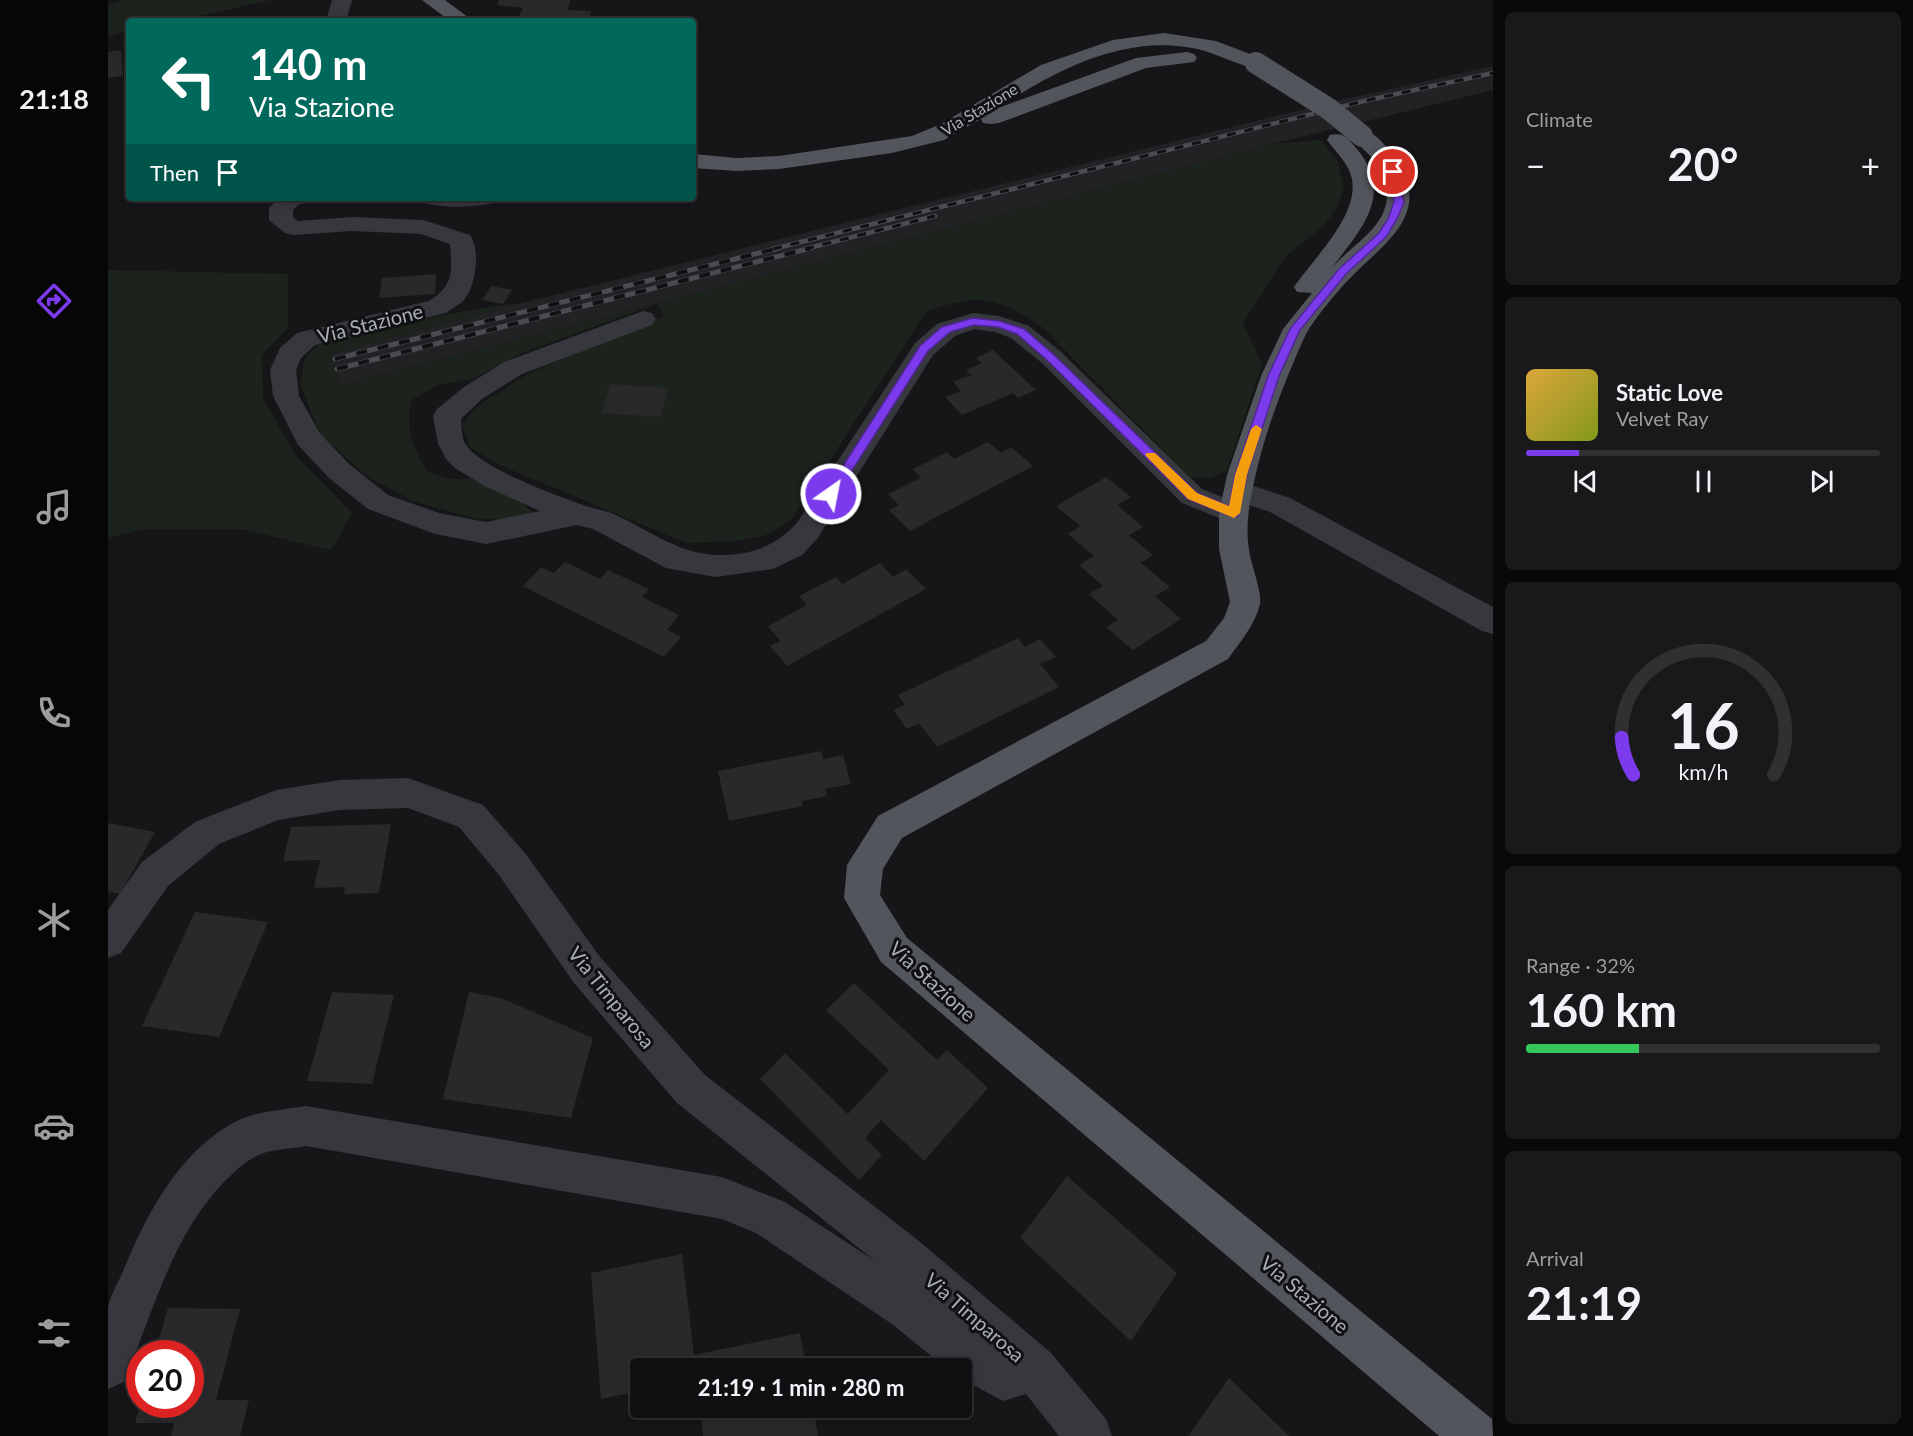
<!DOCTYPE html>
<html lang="en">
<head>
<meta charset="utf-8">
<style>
  body { margin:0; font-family:Lato,sans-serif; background:#19191b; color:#f1f3f6; height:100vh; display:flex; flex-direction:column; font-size:22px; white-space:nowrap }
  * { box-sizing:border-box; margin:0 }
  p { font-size:20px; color:#9c9d9f }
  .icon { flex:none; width:33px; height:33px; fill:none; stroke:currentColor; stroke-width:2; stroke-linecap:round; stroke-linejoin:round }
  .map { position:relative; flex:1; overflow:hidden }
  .side { display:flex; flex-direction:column; gap:12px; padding:12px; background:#09090a; width:420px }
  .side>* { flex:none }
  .guide { position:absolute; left:18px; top:18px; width:570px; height:183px; border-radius:6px; box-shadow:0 3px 9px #0003,0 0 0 2px #303032; background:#00695c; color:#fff; overflow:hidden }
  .speed { position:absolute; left:18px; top:1340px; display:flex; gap:12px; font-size:30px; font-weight:700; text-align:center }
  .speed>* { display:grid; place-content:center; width:78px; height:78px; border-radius:50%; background:#101012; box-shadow:0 3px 9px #0003,0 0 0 2px #303032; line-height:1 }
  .speed .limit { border:9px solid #d22; background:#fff; color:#111 }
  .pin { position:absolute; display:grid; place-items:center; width:51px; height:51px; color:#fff; margin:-26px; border:3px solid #fff; border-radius:50%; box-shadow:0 2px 6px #0007 }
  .me { position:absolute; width:66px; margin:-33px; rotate:33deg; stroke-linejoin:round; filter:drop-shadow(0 0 4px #0008) }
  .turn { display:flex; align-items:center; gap:21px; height:126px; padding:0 24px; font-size:27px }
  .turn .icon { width:78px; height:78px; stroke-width:2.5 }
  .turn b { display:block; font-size:42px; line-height:51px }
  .then { display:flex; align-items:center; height:57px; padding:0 24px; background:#0003; gap:12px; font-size:22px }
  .big { font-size:45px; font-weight:700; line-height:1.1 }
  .side .widget { flex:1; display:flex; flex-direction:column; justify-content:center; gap:9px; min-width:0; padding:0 21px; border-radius:9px; background:#19191b }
  .side .dial { align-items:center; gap:0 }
  .dial svg { height:156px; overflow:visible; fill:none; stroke:#303032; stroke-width:7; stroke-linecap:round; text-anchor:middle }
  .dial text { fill:#f1f3f6; stroke:none }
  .song { display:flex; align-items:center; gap:18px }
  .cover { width:72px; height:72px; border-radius:9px; background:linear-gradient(135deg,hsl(40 70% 55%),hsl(70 70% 35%)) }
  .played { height:6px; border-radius:3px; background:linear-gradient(90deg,#7c3aed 15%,#303032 15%) }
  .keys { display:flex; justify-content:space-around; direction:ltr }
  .heat { display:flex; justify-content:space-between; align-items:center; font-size:33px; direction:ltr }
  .charge { height:9px; border-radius:4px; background:linear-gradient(90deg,#34c759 32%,#303032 0) }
  .trip { position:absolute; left:522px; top:1358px; width:342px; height:60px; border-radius:6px; background:#101012; box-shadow:0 3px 9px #0003,0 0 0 2px #303032; font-weight:700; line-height:60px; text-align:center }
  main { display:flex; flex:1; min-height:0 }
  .tab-bar { display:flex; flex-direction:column; width:108px; justify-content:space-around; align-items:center; background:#060607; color:#9c9d9f }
  .tab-bar .icon { width:42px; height:42px }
  .tab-bar .on { color:#7c3aed }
  .tab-bar b { font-size:27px; color:#f1f3f6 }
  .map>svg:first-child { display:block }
</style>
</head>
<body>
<main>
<nav class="tab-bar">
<b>21:18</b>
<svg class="icon on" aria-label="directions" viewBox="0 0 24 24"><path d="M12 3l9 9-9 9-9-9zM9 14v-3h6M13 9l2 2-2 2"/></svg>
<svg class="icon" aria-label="music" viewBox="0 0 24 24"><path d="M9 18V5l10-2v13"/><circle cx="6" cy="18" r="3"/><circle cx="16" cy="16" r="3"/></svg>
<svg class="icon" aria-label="phone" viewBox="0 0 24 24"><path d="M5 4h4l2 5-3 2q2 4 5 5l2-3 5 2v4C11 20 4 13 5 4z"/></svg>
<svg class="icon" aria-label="climate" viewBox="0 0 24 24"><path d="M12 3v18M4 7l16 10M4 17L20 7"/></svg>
<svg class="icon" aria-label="car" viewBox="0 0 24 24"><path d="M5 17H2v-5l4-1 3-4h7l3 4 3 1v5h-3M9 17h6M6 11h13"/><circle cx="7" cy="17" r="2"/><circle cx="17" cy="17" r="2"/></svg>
<svg class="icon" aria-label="filters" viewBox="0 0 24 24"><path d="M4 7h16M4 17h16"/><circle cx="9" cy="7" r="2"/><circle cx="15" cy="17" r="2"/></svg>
</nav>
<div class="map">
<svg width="1385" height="1436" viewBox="0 0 1385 1436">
  <rect width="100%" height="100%" fill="#161618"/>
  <!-- built -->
  <path fill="#222225" d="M 1385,66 L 1385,90 L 1165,144 L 233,385 L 222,354 L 418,302 L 1228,101 Z"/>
  <!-- green -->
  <path fill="#1c231d" d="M 16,0 L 163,0 L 68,21 L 21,21 L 21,31 L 0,36 L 0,5 Z
    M 1212,140 L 1229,160 L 1236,186 L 1229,208 L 1215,226 L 1177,257 L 1135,323 L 1154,364 L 1119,470 L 1103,478 L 1082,477 L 934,327 C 890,297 869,292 818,312 L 684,519 L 658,535 L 629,541 L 578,543 L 387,463 L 362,447 L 354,425 L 368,407 L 422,373 L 556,316 L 549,304 L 414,353 L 366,378 L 330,385 L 303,400 C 298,430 303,445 319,471 L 341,479 L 363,479 L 414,503 L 429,515 L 398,520 L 365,518 L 305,501 L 259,476 L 211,433 L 193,385 L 196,359 L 209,345 L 235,335 L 357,311 L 418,302 L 222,354 L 233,385 L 1165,144 Z
    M 0,270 L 180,274 L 180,328 L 154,355 L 155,398 L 187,455 L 244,513 L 223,550 L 133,529 L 35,529 L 0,538 Z"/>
  <!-- building -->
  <path fill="#29292c" d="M 391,0 L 463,0 L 459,10 L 483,11 L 482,21 L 409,20 L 415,8 L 389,5 Z
    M 13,50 L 15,76 L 0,78 L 0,52 Z
    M 328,274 L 327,294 L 271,298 L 274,278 Z
    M 383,286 L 404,290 L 395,304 L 374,300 Z
    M 885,350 L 928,390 L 910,398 L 905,393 L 854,415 L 837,397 L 853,391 L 845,382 L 863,375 L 858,370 L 874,363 L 868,358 Z
    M 502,384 L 560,388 L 553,417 L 493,413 Z
    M 880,442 L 893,453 L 903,447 L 925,466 L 802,531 L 781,510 L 791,505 L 780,494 L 813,478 L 805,469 L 839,452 L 846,459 Z
    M 998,477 L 1023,497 L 1009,505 L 1035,527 L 1021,535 L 1045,555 L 1033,563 L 1062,587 L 1047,596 L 1073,619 L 1025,650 L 998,627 L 1010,620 L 981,594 L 995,586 L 971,565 L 986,556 L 960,534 L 972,526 L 948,506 Z
    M 457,562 L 492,579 L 500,570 L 541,589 L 534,597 L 571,615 L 559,630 L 573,637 L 556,657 L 415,586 L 433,567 L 446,573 Z
    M 772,563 L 785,577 L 798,569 L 818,589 L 679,666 L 662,646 L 672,641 L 660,626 L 699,605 L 691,596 L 728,577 L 734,584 Z
    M 910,638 L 917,647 L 932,639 L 948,657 L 932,664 L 951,687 L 829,747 L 811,723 L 799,729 L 785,710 L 797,705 L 790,695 Z
    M 713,751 L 715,759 L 735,755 L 743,784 L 717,789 L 719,796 L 694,801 L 695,806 L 621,821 L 610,771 Z
    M 0,823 L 47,832 L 12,894 L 0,891 Z
    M 283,824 L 271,893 L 236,894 L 237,887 L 206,888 L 212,860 L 175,861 L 183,827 Z
    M 87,912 L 160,922 L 111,1037 L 34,1026 Z
    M 746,983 L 829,1060 L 839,1050 L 880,1088 L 816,1161 L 773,1120 L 757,1138 L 774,1155 L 751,1180 L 652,1079 L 677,1053 L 740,1114 L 781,1070 L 718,1010 Z
    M 224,992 L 286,995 L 264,1084 L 199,1081 Z
    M 361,992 L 393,998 L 485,1038 L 463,1118 L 335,1099 Z
    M 959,1176 L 1069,1273 L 1023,1341 L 912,1238 Z
    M 574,1254 L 586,1355 L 692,1333 L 698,1368 L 532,1368 L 532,1391 L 493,1399 L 483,1273 Z
    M 60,1308 L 132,1309 L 108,1400 L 141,1400 L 132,1436 L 63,1436 L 66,1423 L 27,1423 L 32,1404 L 82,1404 L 82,1353 L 47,1353 Z
    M 1121,1378 L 1181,1436 L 1080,1436 Z
    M 592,1407 L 705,1407 L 710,1436 L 595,1436 Z"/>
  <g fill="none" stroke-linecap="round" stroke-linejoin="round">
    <!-- minor -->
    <path fill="#37383d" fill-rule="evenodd" d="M 224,0 L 244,0 L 238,21 L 218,21 Z
      M 171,198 L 201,198 L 198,203 L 190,205 L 185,210 L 185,217 L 190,221 L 244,217 L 315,220 L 362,235 C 373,250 368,289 354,302 C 349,306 343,309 338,313 L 207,345 L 193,358 L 188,370 L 191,396 L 211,432 L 241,464 L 280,495 L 331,513 L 378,522 L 432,511 L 376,486 L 347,468 L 338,459 L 330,444 L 325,416 L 329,409 L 356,387 L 396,362 L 535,311 L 544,313 L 548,319 L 544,325 L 414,374 L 374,399 L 353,419 C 354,427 353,438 358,445 C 376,470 446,494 475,505 C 485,509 496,510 506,514 C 539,529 569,553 607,555 C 641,556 665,548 689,523 L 807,343 L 829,324 L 865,313 L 891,316 L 921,326 L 952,351 L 1094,489 L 1136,506 L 1141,513 L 1136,520 L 1126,524 L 1074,503 L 934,363 L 903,338 L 887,332 L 866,329 L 847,336 L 825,355 L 709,539 L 694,555 L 665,569 L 607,577 L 558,568 L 485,529 L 469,525 L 378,544 L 327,534 L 260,509 L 221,478 L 190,445 L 165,396 L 162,370 L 172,348 L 189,333 L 321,301 C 346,285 344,272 342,244 L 313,234 L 244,231 L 185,235 L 177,233 L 161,220 L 161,208 Z
      M 312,198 L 388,198 L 385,203 C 363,208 337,208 315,203 Z
      M 1130,481 L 1182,498 L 1385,607 L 1385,634 L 1374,631 L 1162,512 L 1120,498 L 1116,491 L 1120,484 Z
      M 300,778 L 375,805 L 417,853 L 492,957 L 597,1075 L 811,1241 L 943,1353 L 998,1419 L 1004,1436 L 951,1436 L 918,1394 L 895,1401 L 854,1379 L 854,1368 L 838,1368 L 784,1324 L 648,1233 L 614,1219 L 198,1146 C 183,1149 167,1149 153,1154 C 139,1159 126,1172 116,1182 C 63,1237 45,1313 16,1382 L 0,1389 C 0,1368 0,1325 0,1307 C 3,1294 11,1281 16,1269 C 39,1213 70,1155 123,1124 C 146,1111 173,1110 198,1106 L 614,1177 L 677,1202 L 767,1261 L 569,1103 L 466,983 L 391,875 L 351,827 L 300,808 L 232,810 L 170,820 L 111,844 L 60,886 L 13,953 L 0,958 L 0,910 L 34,862 L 87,822 L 168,790 L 232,780 Z"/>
    <!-- major -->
    <path fill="#53555c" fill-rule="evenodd" d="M 314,0 L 337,0 L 365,21 L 342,21 Z
      M 1056,33 L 1108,41 L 1155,59 L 1158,63 L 1155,67 L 1148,69 C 1124,63 1103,50 1078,47 C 1010,37 945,72 890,108 L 1028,58 L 1079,52 L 1086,54 L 1089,58 L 1086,62 L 1038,68 L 891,123 L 883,124 L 875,123 L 873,119 L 836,140 L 784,153 L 671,169 L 628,171 L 585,168 L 585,154 L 628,158 L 671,156 L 804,136 L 833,124 L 933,65 L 1005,40 Z
      M 1254,129 C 1269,133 1282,150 1290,163 C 1323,214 1277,243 1245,275 C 1232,288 1205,320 1197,336 C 1172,391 1150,450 1141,509 C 1139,522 1139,538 1141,550 C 1143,565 1154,591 1152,604 C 1147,625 1132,642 1120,659 L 794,838 L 775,869 L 772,895 L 799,938 L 1384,1419 L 1385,1436 L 1331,1436 L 773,962 L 736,898 L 739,865 L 770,816 L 1098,641 L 1116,618 L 1122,602 L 1111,549 L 1111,513 L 1119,475 L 1153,376 L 1175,329 L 1204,293 L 1189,292 L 1186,287 C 1205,259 1251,216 1244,179 C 1241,164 1228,152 1219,140 L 1222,135 C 1236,132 1240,138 1248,148 C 1288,195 1252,230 1223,269 C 1249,238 1295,221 1273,171 C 1267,157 1252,148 1243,136 L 1246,131 Z"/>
    <defs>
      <path id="rail-far1" d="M 665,249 L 1256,101 L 1385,73
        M 697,249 L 827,216"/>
      <path id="rail" d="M 227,359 L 671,248
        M 229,369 L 703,248"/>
    </defs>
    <!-- rail-far1 casing -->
    <use href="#rail-far1" stroke="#4a4c52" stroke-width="4.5"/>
    <!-- rail casing -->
    <use href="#rail" stroke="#4a4c52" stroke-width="5"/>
    <!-- rail-far1 -->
    <use href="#rail-far1" stroke="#111113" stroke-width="3" stroke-dasharray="9" stroke-linecap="butt"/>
    <!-- rail -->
    <use href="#rail" stroke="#111113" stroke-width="4" stroke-dasharray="11" stroke-linecap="butt"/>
    <!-- major-bridge -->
    <path stroke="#53555c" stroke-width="22" d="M 1148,63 L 1221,109 L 1254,136"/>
  </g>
  <!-- route -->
  <path fill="#7c3aed" stroke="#51269a" stroke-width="1.5" d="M 1285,169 L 1289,172 L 1296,202 L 1289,219 L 1278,237 L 1238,274 L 1192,330 L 1171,376 L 1139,475 L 1130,516 L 1122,516 L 1080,499 L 939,360 L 909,334 L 890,327 L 866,325 L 842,332 L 820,351 L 727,497 L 719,497 L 719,491 L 812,346 L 834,327 L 865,318 L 891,321 L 916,329 L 946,355 L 1089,493 L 1121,506 L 1127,475 L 1160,376 L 1182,329 L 1231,269 L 1271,233 L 1280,219 L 1286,202 L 1280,172 Z"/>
  <!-- slow -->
  <path fill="#f59e0b" d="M 1148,425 L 1154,429 L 1139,475 L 1132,513 L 1126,518 L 1080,499 L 1037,455 L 1039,453 L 1047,453 L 1089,493 L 1121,506 L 1127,475 L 1143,429 Z"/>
  <g text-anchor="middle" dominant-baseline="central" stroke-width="6" stroke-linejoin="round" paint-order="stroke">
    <!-- far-street labels -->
    <g font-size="16" fill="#a8adb8" stroke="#111113">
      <text transform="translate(871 109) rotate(-31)">Via Stazione</text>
    </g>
    <!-- street labels -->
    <g font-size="20" fill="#a8adb8" stroke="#111113">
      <text transform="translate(262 323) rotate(-14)">Via Stazione</text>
      <text transform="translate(825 981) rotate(42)">Via Stazione</text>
      <text transform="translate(504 997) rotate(51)">Via Timparosa</text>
      <text transform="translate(1197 1294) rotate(40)">Via Stazione</text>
      <text transform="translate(867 1317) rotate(41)">Via Timparosa</text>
    </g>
  </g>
</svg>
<div class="speed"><div class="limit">20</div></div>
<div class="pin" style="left:1285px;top:172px;background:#d93025"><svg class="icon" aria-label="arrive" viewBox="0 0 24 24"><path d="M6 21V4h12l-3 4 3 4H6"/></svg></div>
<svg class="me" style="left:723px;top:494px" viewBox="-20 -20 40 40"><circle r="17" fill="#7c3aed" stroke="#fff" stroke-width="3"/><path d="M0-11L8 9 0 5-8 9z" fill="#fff"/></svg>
<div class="trip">21:19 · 1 min · 280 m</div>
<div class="guide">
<div class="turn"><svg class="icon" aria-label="left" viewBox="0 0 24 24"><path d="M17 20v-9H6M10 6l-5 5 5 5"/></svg><div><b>140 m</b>Via Stazione</div></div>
<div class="then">Then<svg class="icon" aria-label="arrive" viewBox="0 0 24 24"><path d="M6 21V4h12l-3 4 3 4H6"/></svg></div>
</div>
</div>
<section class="side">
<div class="widget"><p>Climate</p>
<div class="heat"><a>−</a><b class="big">20°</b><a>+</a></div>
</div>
<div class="widget">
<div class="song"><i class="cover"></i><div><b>Static Love</b><p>Velvet Ray</p></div></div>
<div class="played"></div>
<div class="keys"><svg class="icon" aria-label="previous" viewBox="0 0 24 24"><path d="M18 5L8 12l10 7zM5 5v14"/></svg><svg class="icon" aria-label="pause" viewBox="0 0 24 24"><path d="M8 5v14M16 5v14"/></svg><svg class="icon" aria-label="next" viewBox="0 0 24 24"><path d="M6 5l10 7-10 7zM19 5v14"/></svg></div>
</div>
<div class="widget dial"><svg viewBox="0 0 100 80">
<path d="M14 69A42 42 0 1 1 86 69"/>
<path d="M14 69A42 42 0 0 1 8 50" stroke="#7c3aed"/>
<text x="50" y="56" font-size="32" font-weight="700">16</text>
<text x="50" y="72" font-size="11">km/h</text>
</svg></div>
<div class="widget"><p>Range · 32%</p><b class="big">160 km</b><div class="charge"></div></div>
<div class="widget"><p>Arrival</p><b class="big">21:19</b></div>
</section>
</main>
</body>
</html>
